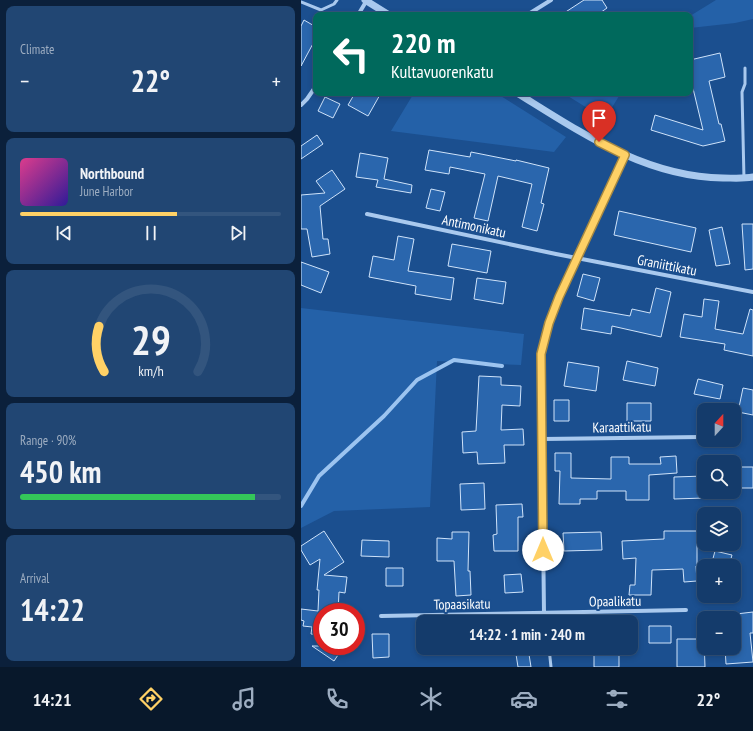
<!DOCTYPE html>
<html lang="en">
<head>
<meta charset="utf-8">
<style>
  body { margin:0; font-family:"PT Sans Narrow",sans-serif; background:#214673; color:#f1f3f6; height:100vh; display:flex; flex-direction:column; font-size:15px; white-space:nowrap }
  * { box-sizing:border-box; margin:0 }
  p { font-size:13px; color:#9dadc1 }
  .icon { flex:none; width:22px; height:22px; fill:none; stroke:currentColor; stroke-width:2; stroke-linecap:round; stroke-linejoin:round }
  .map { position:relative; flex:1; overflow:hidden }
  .sheet { display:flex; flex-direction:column; gap:6px; padding:6px; background:#0b203b; width:301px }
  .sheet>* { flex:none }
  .banner { position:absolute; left:12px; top:12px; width:380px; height:84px; border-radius:8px; box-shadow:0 2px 6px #0003,0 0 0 1px #33557e; background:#00695c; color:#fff; overflow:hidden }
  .needle { width:26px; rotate:21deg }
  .buttons { position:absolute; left:396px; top:403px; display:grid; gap:8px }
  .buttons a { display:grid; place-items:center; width:44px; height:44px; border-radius:8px; background:#143b6b; box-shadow:0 2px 6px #0003,0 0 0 1px #33557e; font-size:20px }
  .speed { position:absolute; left:12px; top:603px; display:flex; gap:8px; font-size:20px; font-weight:700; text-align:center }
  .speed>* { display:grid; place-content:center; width:52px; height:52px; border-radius:50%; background:#143b6b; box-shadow:0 2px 6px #0003,0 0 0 1px #33557e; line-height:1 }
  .speed .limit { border:6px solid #d22; background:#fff; color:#111 }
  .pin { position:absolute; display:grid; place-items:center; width:34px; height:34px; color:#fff; margin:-41px -17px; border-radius:50% 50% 50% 0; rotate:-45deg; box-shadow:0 0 4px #0007 }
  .pin .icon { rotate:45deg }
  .me { position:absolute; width:44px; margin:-22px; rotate:0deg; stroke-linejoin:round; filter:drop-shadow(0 0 3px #0008) }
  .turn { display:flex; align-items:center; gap:14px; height:84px; padding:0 12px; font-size:18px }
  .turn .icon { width:52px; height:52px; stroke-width:2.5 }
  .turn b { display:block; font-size:28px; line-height:34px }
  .big { font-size:30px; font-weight:700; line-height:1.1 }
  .sheet .card { flex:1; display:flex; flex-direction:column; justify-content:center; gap:6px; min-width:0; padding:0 14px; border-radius:8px; background:#214673 }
  .sheet .dial { align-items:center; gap:0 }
  .dial svg { height:104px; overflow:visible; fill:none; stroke:#33557e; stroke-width:7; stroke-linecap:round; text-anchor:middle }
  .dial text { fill:#f1f3f6; stroke:none }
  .song { display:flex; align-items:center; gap:12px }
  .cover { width:48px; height:48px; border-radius:6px; background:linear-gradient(135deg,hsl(330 70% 55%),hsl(250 70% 35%)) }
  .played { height:4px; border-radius:2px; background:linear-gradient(90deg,#ffd166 60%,#33557e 60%) }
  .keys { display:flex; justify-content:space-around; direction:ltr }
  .heat { display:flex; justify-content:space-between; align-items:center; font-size:22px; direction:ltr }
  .charge { height:6px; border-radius:3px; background:linear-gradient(90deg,#34c759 90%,#33557e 0) }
  .trip { position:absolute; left:115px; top:615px; width:222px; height:40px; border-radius:8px; background:#143b6b; box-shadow:0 2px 6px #0003,0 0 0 1px #33557e; font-weight:700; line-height:40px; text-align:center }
  .tab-bar { display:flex; height:64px; justify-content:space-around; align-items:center; background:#08182b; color:#9dadc1 }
  .tab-bar .icon { width:28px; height:28px }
  .tab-bar .active { color:#ffd166 }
  .tab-bar b { font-size:18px; color:#f1f3f6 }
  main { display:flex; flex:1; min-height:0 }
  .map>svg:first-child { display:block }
</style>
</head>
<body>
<main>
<section class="sheet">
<div class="card"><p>Climate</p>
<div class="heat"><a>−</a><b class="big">22°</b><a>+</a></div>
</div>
<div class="card">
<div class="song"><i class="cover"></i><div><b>Northbound</b><p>June Harbor</p></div></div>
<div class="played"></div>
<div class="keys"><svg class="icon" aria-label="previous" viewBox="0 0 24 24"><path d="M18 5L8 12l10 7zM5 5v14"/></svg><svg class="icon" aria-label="pause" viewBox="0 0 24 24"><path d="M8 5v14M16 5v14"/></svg><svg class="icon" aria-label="next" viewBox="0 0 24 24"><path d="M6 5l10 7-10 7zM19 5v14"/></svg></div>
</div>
<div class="card dial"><svg viewBox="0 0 100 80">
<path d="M14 69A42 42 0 1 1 86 69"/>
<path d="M14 69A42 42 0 0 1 10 34" stroke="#ffd166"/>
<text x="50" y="56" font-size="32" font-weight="700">29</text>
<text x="50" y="72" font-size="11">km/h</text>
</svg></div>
<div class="card"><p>Range · 90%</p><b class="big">450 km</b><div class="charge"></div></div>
<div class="card"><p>Arrival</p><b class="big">14:22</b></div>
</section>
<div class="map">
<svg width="452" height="667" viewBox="0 0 452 667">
  <rect width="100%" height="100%" fill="#1b4f8f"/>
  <!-- green -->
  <path fill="#2461a8" d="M 415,0 L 452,0 L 452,19 L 434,23 L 389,28 L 389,16 Z
    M 113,93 L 195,93 L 265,137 L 253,152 L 90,131 Z
    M 262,93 L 318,93 L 318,96 L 304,119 Z
    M 0,308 L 223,334 L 220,365 L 136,361 L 129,507 L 33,511 L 0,528 Z"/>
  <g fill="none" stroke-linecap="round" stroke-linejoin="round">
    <!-- stream -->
    <path stroke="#9cc4f0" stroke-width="4" d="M 0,506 L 18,476 L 83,416 L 116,380 L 153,360 L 201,366"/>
  </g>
  <!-- building -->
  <path fill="#2a66ad" stroke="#cfe3fa" d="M 283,0 L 301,0 L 306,8 L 296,15 L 260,15 Z
    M 3,20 L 15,27 L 15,38 L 0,66 L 0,26 Z
    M 419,53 L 424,77 L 408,81 L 418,124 L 420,124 L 424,141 L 402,146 L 350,130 L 354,115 L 402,130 L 390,80 L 389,81 L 389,60 Z
    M 54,93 L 80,93 L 67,116 L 47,105 Z
    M 24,97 L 39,104 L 32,118 L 17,111 Z
    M 16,135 L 22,144 L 0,159 L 0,146 Z
    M 128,150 L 169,157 L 170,152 L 215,161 L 215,160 L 248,168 L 240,203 L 243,204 L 236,231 L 221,227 L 231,184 L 197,176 L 187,221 L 173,218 L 184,174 L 149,167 L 148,174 L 124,170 Z
    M 59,153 L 87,158 L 83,179 L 111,185 L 110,193 L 75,187 L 77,180 L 55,177 Z
    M 31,170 L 44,189 L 19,206 L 22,239 L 27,239 L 29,254 L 11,257 L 6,229 L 0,229 L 0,195 L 24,193 L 15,181 Z
    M 130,189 L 144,192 L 139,211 L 125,208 Z
    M 318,211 L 395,228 L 390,252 L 313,235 Z
    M 441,224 L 452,224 L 452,269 L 444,270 Z
    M 421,227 L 429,264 L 415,266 L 408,230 Z
    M 97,236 L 113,239 L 107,271 L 153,278 L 150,300 L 114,294 L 115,286 L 68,277 L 72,256 L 93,260 Z
    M 151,244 L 190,251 L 186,273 L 147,266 Z
    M 0,262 L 28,272 L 20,293 L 0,285 Z
    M 282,274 L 299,278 L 293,301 L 276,296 Z
    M 176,278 L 205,282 L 202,304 L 173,299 Z
    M 355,288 L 370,292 L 360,337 L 311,326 L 310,334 L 280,329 L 283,308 L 329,316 L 331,309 L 349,313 Z
    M 403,299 L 418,301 L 414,329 L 442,334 L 449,309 L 452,310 L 452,356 L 423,350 L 424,344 L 379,337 L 383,314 L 401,317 Z
    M 326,361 L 357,368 L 354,386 L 322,380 Z
    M 267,362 L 298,367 L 295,391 L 263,386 Z
    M 178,376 L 200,377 L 200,385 L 220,386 L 219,406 L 201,405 L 200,430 L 222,429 L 223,445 L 203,445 L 204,463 L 177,464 L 176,452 L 162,453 L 161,432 L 175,431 Z
    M 397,379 L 422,385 L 419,399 L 393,394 Z
    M 442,388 L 452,390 L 452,415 L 437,412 Z
    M 253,400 L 268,400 L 268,421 L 253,421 Z
    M 326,403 L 350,403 L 350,421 L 326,421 Z
    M 254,453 L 270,453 L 270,478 L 310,479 L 310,457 L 328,457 L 328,464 L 360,464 L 359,457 L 375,456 L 376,473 L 348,475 L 348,500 L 325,500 L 325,491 L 296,491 L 296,499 L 279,499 L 279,504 L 258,504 L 259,471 L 254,471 Z
    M 433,467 L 452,467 L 452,488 L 433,488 Z
    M 403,476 L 403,498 L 373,499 L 373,477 Z
    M 183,483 L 184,509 L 160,510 L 159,484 Z
    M 221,504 L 222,517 L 217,517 L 217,551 L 193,551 L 192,535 L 196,534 L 195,505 Z
    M 23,531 L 43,562 L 23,575 L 46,577 L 44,593 L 38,592 L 37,612 L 21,612 L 21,635 L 10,634 L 11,627 L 2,626 L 3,621 L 0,620 L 0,609 L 17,611 L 18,590 L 16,590 L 19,559 L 9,565 L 0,550 L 0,546 Z
    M 363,531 L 396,531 L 396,566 L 395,566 L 396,581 L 383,582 L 382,569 L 351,570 L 350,595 L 328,595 L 329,585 L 334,585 L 335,558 L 322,559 L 321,541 L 363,539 Z
    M 151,532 L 168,532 L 167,571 L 169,571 L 170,595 L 155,596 L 153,561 L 136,561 L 136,538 L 151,539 Z
    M 300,532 L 301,550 L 263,551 L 262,533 Z
    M 61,540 L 88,541 L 88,557 L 60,556 Z
    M 414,551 L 431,555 L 428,566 L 410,566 Z
    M 85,568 L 102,568 L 102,586 L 85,586 Z
    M 220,574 L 222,592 L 204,593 L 203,575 Z
    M 452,612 L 452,633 L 449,633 L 452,662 L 425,664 L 424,648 L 433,648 L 433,631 L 437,631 L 435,614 Z
    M 348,626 L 370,626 L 370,643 L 348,643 Z
    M 71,634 L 88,634 L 88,657 L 72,658 Z
    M 376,639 L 403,639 L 404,667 L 376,667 Z
    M 11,646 L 43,646 L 33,661 Z
    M 214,648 L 227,648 L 230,667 L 217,667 Z
    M 293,650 L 318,650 L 318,667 L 293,667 Z"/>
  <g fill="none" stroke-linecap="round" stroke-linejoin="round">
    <!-- service -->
    <path stroke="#a9c9ee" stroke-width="3" d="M 0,2 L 20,10 L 33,4 L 36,0
      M 443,179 L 441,92 L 444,84 L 444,68
      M 243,613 L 244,622
      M 248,648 L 250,667"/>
    <!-- minor -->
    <path stroke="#a9c9ee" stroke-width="4" d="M 57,15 L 66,0
      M 226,15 L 250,0
      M 0,105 L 6,99 L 15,86
      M 66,214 L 255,254 L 452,292
      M 242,439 L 400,437
      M 243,613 L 240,354 L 248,323 L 258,297 L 324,155
      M 80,616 L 385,610"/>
    <!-- tertiary -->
    <path stroke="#a9c9ee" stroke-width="7" d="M 64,0 L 88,15
      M 216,93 C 279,132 344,177 422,178 C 432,178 442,179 452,177"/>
  </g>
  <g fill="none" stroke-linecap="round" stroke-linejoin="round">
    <defs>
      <path id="route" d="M 242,550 L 240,354 L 248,323 L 258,297 L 324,155 L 298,142"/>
    </defs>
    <!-- route casing -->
    <use href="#route" stroke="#a68842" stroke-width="10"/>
    <!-- route -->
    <use href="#route" stroke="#ffd166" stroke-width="7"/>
  </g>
  <g text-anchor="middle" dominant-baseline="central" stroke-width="4" stroke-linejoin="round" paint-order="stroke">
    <!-- street labels -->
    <g font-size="14" fill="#fff" stroke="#1b4f8f">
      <text transform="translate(173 226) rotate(12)">Antimonikatu</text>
      <text transform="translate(366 265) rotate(11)">Graniittikatu</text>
      <text transform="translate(321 427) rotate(-1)">Karaattikatu</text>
      <text transform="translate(314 601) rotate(-1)">Opaalikatu</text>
      <text transform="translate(161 604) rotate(-1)">Topaasikatu</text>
    </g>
  </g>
</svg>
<div class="buttons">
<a><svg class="needle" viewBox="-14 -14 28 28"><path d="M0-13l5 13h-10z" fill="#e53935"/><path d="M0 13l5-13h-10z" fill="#9dadc1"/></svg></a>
<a><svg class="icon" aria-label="search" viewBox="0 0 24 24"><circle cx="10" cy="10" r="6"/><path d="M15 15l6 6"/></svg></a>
<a><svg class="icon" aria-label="layers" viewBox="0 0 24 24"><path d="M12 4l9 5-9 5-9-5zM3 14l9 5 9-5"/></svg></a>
<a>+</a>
<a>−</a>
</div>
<div class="speed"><div class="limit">30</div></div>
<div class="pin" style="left:298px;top:142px;background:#d93025"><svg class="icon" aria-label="arrive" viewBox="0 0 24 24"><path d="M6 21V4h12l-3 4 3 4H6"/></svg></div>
<svg class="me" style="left:242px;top:550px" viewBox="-20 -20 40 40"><circle r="19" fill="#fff"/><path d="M0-13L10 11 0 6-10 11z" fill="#ffd166"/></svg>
<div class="trip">14:22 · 1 min · 240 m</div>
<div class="banner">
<div class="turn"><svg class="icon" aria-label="left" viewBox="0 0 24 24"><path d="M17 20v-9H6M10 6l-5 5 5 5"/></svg><div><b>220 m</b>Kultavuorenkatu</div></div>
</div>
</div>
</main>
<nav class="tab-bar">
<b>14:21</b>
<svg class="icon active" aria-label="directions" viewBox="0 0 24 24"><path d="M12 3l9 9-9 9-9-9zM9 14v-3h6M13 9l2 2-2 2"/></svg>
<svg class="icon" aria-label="music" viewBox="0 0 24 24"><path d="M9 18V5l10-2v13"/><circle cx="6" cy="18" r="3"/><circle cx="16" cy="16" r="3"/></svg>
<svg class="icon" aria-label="phone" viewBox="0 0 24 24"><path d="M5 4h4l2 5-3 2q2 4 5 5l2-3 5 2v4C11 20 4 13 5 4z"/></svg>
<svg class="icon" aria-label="climate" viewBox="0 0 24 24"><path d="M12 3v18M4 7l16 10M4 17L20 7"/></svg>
<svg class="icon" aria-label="car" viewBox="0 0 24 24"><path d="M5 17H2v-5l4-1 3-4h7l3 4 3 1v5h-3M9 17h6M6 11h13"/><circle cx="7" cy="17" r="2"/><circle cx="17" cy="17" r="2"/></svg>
<svg class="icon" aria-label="filters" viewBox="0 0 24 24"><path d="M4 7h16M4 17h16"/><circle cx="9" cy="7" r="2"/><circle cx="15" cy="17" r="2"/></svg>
<b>22°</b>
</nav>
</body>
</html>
